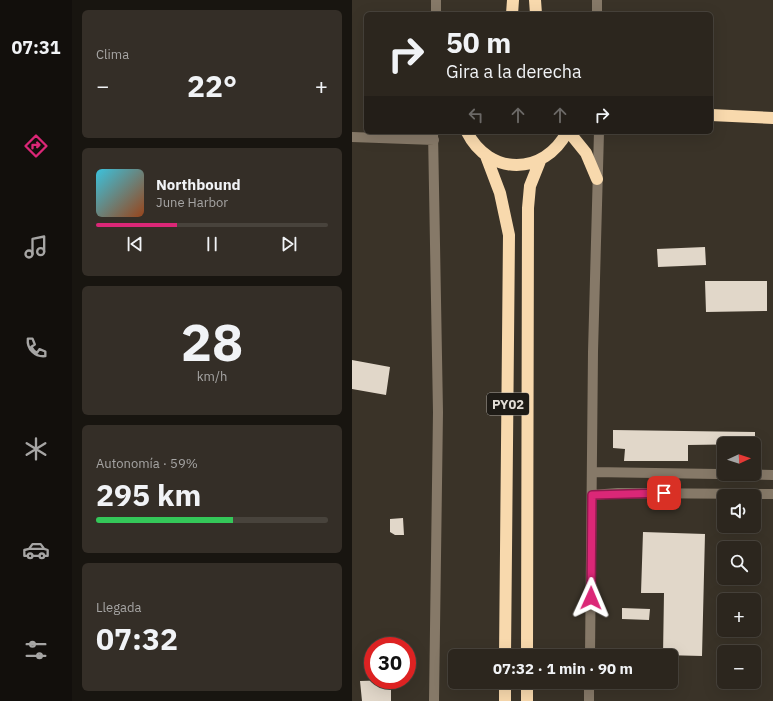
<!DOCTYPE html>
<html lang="es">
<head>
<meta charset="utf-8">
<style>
  body { margin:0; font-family:"IBM Plex Sans",sans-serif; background:#342e27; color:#f1f3f6; height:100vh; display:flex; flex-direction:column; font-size:15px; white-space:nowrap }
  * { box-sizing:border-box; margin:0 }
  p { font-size:13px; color:#a6a5a4 }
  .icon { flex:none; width:22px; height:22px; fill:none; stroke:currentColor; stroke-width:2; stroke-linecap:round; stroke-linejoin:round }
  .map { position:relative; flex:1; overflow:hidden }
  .details { display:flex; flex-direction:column; gap:10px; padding:10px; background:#181510; width:280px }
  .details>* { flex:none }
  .guide { position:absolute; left:12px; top:12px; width:349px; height:122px; border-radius:6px; box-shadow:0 4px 16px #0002,0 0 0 1px #48433c; background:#2c261e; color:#f1f3f6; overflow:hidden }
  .needle { width:26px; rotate:87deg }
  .controls { position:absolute; left:365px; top:437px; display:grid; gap:8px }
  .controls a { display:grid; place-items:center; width:44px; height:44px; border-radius:6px; background:#2c261e; box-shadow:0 4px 16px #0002,0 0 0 1px #48433c; font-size:20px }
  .speed { position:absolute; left:12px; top:637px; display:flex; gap:8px; font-size:20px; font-weight:700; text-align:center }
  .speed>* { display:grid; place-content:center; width:52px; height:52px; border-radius:50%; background:#2c261e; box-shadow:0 4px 16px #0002,0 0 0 1px #48433c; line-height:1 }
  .speed .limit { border:6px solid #d22; background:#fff; color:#111 }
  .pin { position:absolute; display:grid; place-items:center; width:34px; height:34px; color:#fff; margin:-17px; border-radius:8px; box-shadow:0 2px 6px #0006 }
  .me { position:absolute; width:44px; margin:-22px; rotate:1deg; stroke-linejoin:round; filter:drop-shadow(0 0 3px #0008) }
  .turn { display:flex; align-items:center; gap:14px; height:84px; padding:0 16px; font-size:18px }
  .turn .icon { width:52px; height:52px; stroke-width:2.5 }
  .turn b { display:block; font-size:28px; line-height:34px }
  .lanes { display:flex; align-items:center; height:38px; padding:0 16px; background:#0003; justify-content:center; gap:20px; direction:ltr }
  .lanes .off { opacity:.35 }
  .big { font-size:30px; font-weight:700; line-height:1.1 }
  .details .card { flex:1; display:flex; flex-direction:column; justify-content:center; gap:6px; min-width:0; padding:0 14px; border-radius:6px; background:#342e27 }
  .details .dial { align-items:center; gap:0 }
  .dial b { font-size:52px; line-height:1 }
  .song { display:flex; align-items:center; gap:12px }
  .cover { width:48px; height:48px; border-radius:6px; background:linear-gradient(135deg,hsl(190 70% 55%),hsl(20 70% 35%)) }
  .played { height:4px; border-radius:2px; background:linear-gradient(90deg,#db2777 35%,#48433c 35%) }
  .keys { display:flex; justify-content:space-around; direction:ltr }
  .heat { display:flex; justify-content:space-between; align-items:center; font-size:22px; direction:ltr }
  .charge { height:6px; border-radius:3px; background:linear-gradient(90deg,#34c759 59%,#48433c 0) }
  .trip { position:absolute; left:96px; top:649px; width:230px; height:40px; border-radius:6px; background:#2c261e; box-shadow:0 4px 16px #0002,0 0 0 1px #48433c; font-weight:700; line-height:40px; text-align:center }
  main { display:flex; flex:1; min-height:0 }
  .tab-bar { display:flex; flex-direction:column; width:72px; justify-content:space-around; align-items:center; background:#120f0c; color:#a6a5a4 }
  .tab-bar .icon { width:28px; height:28px }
  .tab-bar .selected { color:#db2777 }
  .tab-bar b { font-size:18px; color:#f1f3f6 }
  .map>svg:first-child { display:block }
</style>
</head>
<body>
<main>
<nav class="tab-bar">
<b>07:31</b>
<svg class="icon selected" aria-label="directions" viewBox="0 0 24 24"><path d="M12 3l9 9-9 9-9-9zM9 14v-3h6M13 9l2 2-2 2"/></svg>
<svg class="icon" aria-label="music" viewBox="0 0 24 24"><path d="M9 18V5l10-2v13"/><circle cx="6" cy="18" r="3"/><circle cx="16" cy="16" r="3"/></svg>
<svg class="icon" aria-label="phone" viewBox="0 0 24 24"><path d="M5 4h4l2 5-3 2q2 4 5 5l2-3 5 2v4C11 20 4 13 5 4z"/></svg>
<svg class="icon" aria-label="climate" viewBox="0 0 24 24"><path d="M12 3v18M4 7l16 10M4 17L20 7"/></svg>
<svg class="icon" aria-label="car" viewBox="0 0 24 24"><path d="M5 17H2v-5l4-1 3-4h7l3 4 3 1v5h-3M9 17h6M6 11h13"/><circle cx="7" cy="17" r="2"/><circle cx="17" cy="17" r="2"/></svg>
<svg class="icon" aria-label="filters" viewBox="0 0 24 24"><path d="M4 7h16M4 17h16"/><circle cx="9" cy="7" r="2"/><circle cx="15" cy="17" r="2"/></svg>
</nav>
<section class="details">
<div class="card"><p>Clima</p>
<div class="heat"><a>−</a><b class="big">22°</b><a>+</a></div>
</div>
<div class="card">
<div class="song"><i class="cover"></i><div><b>Northbound</b><p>June Harbor</p></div></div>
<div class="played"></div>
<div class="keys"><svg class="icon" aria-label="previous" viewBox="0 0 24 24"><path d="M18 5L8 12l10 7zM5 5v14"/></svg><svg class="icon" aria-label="pause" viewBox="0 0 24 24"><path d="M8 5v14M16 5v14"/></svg><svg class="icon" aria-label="next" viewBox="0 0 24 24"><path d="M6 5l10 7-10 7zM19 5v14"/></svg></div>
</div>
<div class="card dial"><b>28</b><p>km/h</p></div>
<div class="card"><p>Autonomía · 59%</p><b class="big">295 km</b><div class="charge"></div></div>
<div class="card"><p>Llegada</p><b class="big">07:32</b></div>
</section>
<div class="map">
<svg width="421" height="701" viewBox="0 0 421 701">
  <rect width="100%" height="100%" fill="#3a3328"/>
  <!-- building -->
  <path fill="#e1d7c9" d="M 353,247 L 354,265 L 306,267 L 305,249 Z
    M 353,281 L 415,281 L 415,311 L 354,312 Z
    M 0,360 L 38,367 L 34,395 L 0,389 Z
    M 261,430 L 403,432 L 403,444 L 336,445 L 336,461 L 272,461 L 273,449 L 261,448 Z
    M 51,518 L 52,535 L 43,535 L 38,532 L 38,519 Z
    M 291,532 L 353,534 L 350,656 L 311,655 L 312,593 L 289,593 Z
    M 270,608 L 298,609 L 297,620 L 270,619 Z
    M 39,680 L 39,701 L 10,701 L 8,681 Z"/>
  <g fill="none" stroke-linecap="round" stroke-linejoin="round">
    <!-- minor -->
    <path stroke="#867968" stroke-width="10" d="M 245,0 L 245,14
      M 84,14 L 84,0
      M 81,132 L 86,412 L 82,701
      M 0,137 L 82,140
      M 241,472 L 421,475
      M 240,495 L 266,493 L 421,494
      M 238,656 L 241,352 L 247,132
      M 237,701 L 237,682"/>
    <!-- highway -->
    <path stroke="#f8d9ad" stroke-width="12" d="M 183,0 L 184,14
      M 160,14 L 161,0
      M 359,115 L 421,118
      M 115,132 C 137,176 192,176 215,132
      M 217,132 L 234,153 L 245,179
      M 134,156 L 148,193 L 157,235 L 153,656
      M 175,656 L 176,208 L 178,186 L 188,161
      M 175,682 L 175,701
      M 153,701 L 153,682"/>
  </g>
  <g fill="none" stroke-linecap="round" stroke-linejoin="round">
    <defs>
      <path id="route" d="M 239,598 L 240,495 L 312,493"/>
    </defs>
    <!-- route casing -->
    <use href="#route" stroke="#8e194d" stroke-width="10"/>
    <!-- route -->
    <use href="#route" stroke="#db2777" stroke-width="7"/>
  </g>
  <g text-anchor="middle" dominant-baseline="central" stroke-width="4" stroke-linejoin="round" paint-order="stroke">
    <!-- shield labels -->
    <rect fill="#1e1b16" stroke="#a6a29c" stroke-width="1" x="135" y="393" width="42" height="22" rx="3"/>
    <g font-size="13" font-weight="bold" fill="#e1dcd5">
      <text x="156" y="404">PY02</text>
    </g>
  </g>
</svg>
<div class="controls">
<a><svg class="needle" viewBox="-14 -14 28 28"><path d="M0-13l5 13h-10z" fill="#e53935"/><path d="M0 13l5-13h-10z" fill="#a6a5a4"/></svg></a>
<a><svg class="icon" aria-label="sound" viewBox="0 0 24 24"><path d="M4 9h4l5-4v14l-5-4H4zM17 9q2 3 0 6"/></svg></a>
<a><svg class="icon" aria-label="search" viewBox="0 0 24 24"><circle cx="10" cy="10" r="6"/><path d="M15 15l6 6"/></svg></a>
<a>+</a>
<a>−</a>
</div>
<div class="speed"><div class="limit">30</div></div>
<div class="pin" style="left:312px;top:493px;background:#d93025"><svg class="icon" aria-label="arrive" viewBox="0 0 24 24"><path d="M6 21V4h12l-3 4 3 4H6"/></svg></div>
<svg class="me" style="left:239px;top:598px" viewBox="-20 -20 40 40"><path d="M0-17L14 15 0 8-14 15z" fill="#db2777" stroke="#fff" stroke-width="4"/></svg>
<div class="trip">07:32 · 1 min · 90 m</div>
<div class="guide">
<div class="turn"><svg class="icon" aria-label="right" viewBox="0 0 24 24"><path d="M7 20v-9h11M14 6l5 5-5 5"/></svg><div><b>50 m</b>Gira a la derecha</div></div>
<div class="lanes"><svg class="icon off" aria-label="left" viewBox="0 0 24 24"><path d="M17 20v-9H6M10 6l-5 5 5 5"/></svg><svg class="icon off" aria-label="ahead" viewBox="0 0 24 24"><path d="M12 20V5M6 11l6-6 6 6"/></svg><svg class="icon off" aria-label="ahead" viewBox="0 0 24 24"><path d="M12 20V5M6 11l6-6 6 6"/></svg><svg class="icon" aria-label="right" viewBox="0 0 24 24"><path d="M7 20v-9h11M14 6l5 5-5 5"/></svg></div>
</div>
</div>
</main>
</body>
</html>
